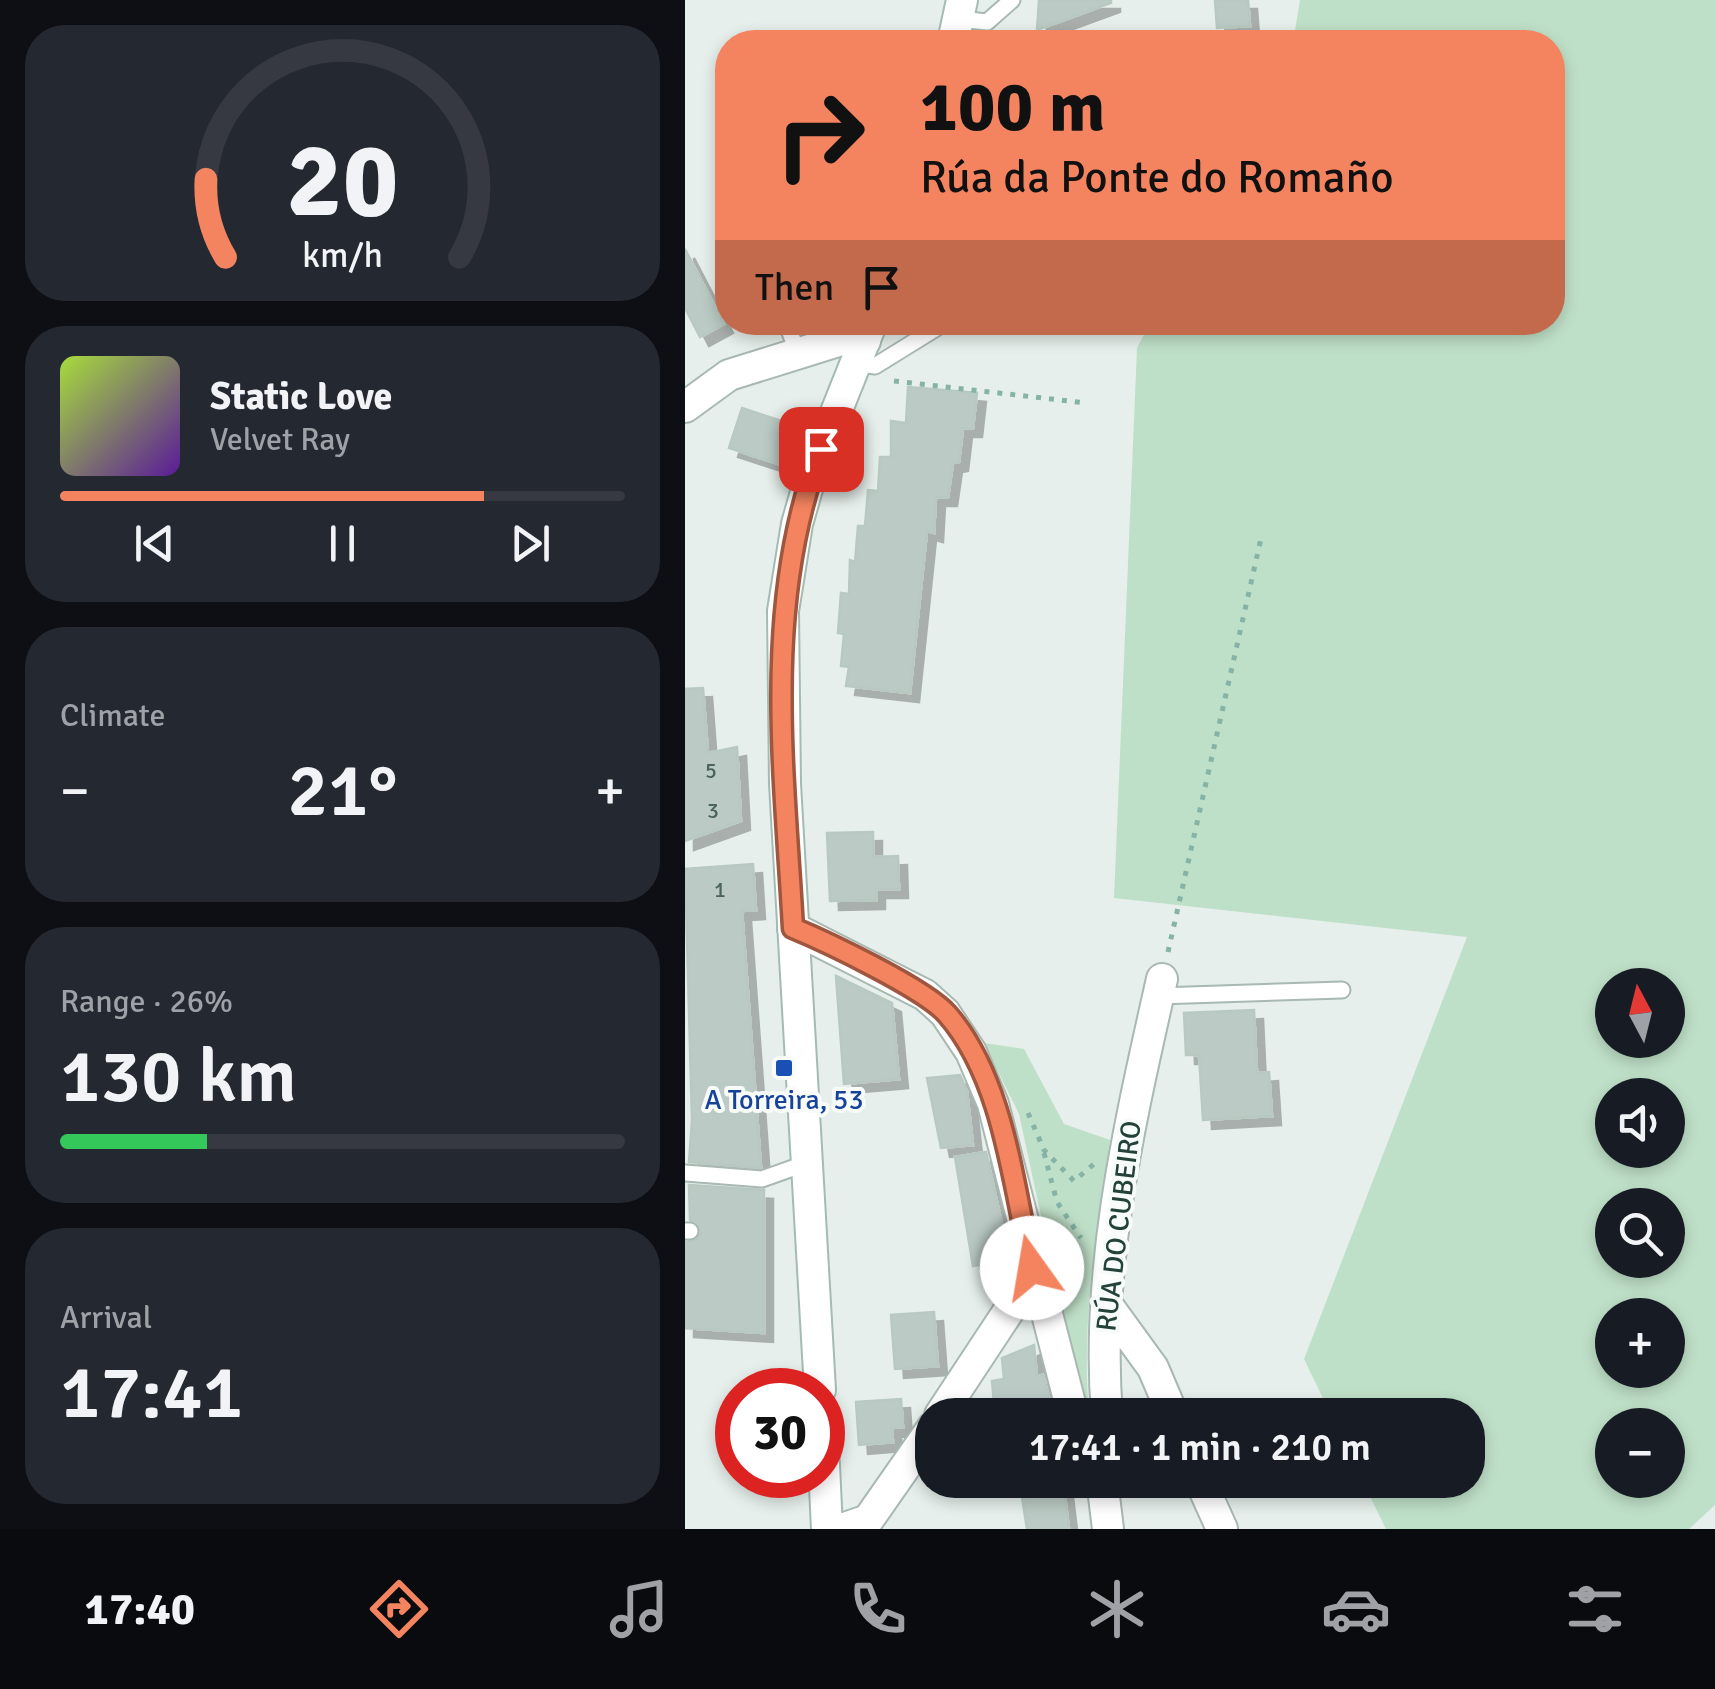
<!DOCTYPE html>
<html lang="en">
<head>
<meta charset="utf-8">
<style>
  body { margin:0; font-family:Signika,sans-serif; background:#242831; color:#f1f3f6; height:100vh; display:flex; flex-direction:column; font-size:38px; white-space:nowrap }
  * { box-sizing:border-box; margin:0 }
  p { font-size:32px; color:#9ea1a6 }
  .icon { flex:none; width:55px; height:55px; fill:none; stroke:currentColor; stroke-width:2; stroke-linecap:round; stroke-linejoin:round }
  .map { position:relative; flex:1; overflow:hidden }
  .side { display:flex; flex-direction:column; gap:25px; padding:25px; background:#0d0f14; width:685px }
  .side>* { flex:none }
  .banner { position:absolute; left:30px; top:30px; width:850px; height:305px; border-radius:40px; box-shadow:0 5px 15px #0003; background:#f4845f; color:#111; overflow:hidden }
  .needle { width:65px; rotate:353deg }
  .buttons { position:absolute; left:910px; top:968px; display:grid; gap:20px }
  .buttons a { display:grid; place-items:center; width:90px; height:90px; border-radius:50%; background:#171b24; box-shadow:0 5px 15px #0003; font-size:50px }
  .speed { position:absolute; left:30px; top:1368px; display:flex; gap:20px; font-size:50px; font-weight:700; text-align:center }
  .speed>* { display:grid; place-content:center; width:130px; height:130px; border-radius:50%; background:#171b24; box-shadow:0 5px 15px #0003; line-height:1 }
  .speed .limit { border:15px solid #d22; background:#fff; color:#111 }
  .pin { position:absolute; display:grid; place-items:center; width:85px; height:85px; color:#fff; margin:-42px; border-radius:20px; box-shadow:0 5px 15px #0006 }
  .me { position:absolute; width:110px; margin:-55px; rotate:347deg; stroke-linejoin:round; filter:drop-shadow(0 0 8px #0008) }
  .turn { display:flex; align-items:center; gap:35px; height:210px; padding:0 40px; font-size:45px }
  .turn .icon { width:130px; height:130px; stroke-width:2.5 }
  .turn b { display:block; font-size:70px; line-height:85px }
  .then { display:flex; align-items:center; height:95px; padding:0 40px; background:#0003; gap:20px; font-size:38px }
  .big { font-size:75px; font-weight:600; line-height:1.1 }
  .side .tile { flex:1; display:flex; flex-direction:column; justify-content:center; gap:15px; min-width:0; padding:0 35px; border-radius:40px; background:#242831 }
  .side .dial { align-items:center; gap:0 }
  .dial svg { height:260px; overflow:visible; fill:none; stroke:#363941; stroke-width:7; stroke-linecap:round; text-anchor:middle }
  .dial text { fill:#f1f3f6; stroke:none }
  .song { display:flex; align-items:center; gap:30px }
  .cover { width:120px; height:120px; border-radius:15px; background:linear-gradient(135deg,hsl(80 70% 55%),hsl(270 70% 35%)) }
  .played { height:10px; border-radius:5px; background:linear-gradient(90deg,#f4845f 75%,#363941 75%) }
  .keys { display:flex; justify-content:space-around; direction:ltr }
  .heat { display:flex; justify-content:space-between; align-items:center; font-size:55px; direction:ltr }
  .charge { height:15px; border-radius:8px; background:linear-gradient(90deg,#34c759 26%,#363941 0) }
  .trip { position:absolute; left:230px; top:1398px; width:570px; height:100px; border-radius:40px; background:#171b24; box-shadow:0 5px 15px #0003; font-weight:600; line-height:100px; text-align:center }
  .tabs { display:flex; height:160px; justify-content:space-around; align-items:center; background:#090b0e; color:#9ea1a6 }
  .tabs .icon { width:70px; height:70px }
  .tabs .active { color:#f4845f }
  .tabs b { font-size:45px; color:#f1f3f6 }
  main { display:flex; flex:1; min-height:0 }
  .map>svg:first-child { display:block }
</style>
</head>
<body>
<main>
<section class="side">
<div class="tile dial"><svg viewBox="0 0 100 80">
<path d="M14 69A42 42 0 1 1 86 69"/>
<path d="M14 69A42 42 0 0 1 8 45" stroke="#f4845f"/>
<text x="50" y="56" font-size="32" font-weight="700">20</text>
<text x="50" y="72" font-size="11">km/h</text>
</svg></div>
<div class="tile">
<div class="song"><i class="cover"></i><div><b>Static Love</b><p>Velvet Ray</p></div></div>
<div class="played"></div>
<div class="keys"><svg class="icon" aria-label="previous" viewBox="0 0 24 24"><path d="M18 5L8 12l10 7zM5 5v14"/></svg><svg class="icon" aria-label="pause" viewBox="0 0 24 24"><path d="M8 5v14M16 5v14"/></svg><svg class="icon" aria-label="next" viewBox="0 0 24 24"><path d="M6 5l10 7-10 7zM19 5v14"/></svg></div>
</div>
<div class="tile"><p>Climate</p>
<div class="heat"><a>−</a><b class="big">21°</b><a>+</a></div>
</div>
<div class="tile"><p>Range · 26%</p><b class="big">130 km</b><div class="charge"></div></div>
<div class="tile"><p>Arrival</p><b class="big">17:41</b></div>
</section>
<div class="map">
<svg width="1030" height="1529" viewBox="0 0 1030 1529">
  <defs>
    <filter id="shadow"><feDropShadow dx="9" dy="9" stdDeviation="0" flood-color="#0004"/></filter>
  </defs>
  <rect width="100%" height="100%" fill="#e6efeb"/>
  <!-- green -->
  <path fill="#bfe0c8" fill-rule="evenodd" d="M 615,0 L 1030,0 L 1030,1505 L 1004,1529 L 701,1529 L 677,1480 L 782,1480 L 782,1415 L 646,1415 L 619,1359 L 782,937 L 429,898 L 452,348 L 465,323 L 868,322 L 868,42 L 608,42 ZM 928,985 L 982,985 L 982,1040 L 928,1040 ZM 928,1095 L 982,1095 L 982,1150 L 928,1150 ZM 928,1205 L 982,1205 L 982,1260 L 928,1260 ZM 928,1315 L 982,1315 L 982,1370 L 928,1370 ZM 928,1425 L 982,1425 L 982,1480 L 928,1480 Z
    M 299,1043 L 339,1049 L 379,1124 L 425,1140 C 411,1231 396,1323 404,1415 L 399,1415 L 334,1114 Z"/>
  <!-- building -->
  <path fill="#bbcac4" stroke="#b8c9c2" stroke-width="2.5" filter="url(#shadow)" d="M 354,0 L 426,0 L 426,3 L 352,30 Z
    M 530,0 L 563,0 L 565,26 L 532,28 Z
    M 0,249 L 39,324 L 15,337 L 0,308 Z
    M 223,387 L 292,393 L 288,428 L 278,428 L 274,462 L 268,463 L 263,497 L 251,497 L 249,533 L 242,531 L 225,693 L 161,686 L 164,667 L 156,666 L 159,634 L 153,633 L 156,593 L 164,594 L 165,560 L 170,562 L 173,526 L 180,526 L 183,490 L 193,491 L 195,457 L 206,457 L 206,421 L 221,423 Z
    M 57,408 L 112,426 L 99,466 L 44,448 Z
    M 18,688 L 23,753 L 52,747 L 56,821 L 0,841 L 0,689 Z
    M 188,832 L 188,857 L 213,856 L 214,889 L 191,889 L 191,900 L 145,901 L 142,833 Z
    M 68,864 L 71,910 L 57,911 L 76,1168 L 4,1162 L 7,1120 L 0,869 Z
    M 151,976 L 207,1003 L 214,1079 L 159,1084 Z
    M 569,1010 L 572,1073 L 584,1072 L 587,1116 L 518,1120 L 514,1055 L 501,1055 L 499,1013 Z
    M 275,1075 L 282,1091 L 288,1145 L 256,1148 L 242,1078 Z
    M 301,1152 L 325,1260 L 288,1266 L 270,1157 Z
    M 4,1185 L 79,1190 L 79,1333 L 0,1328 L 0,1242 L 11,1240 L 16,1232 L 5,1220 Z
    M 249,1312 L 253,1366 L 210,1369 L 206,1315 Z
    M 349,1345 L 352,1376 L 358,1375 L 369,1415 L 324,1415 L 322,1402 L 309,1403 L 307,1381 L 319,1379 L 317,1358 Z
    M 216,1399 L 218,1427 L 207,1428 L 208,1442 L 174,1445 L 171,1402 Z
    M 340,1480 L 378,1480 L 384,1529 L 342,1529 L 337,1497 L 342,1496 Z"/>
  <g fill="none" stroke-linecap="round" stroke-linejoin="round">
    <defs>
      <path id="lane" d="M 274,19 L 302,22 L 327,0
        M 101,322 L 114,356
        M 171,363 L 190,366 L 261,322
        M 473,996 L 657,990
        M 0,1173 L 77,1179 L 122,1163
        M 0,1231 L 5,1231"/>
      <path id="street" d="M 0,407 L 44,375 L 166,337 L 180,341
        M 108,928 L 240,995 L 260,1013 L 286,1052 L 308,1104 L 388,1415
        M 423,1306 L 468,1368 L 488,1415
        M 255,1415 L 348,1274
        M 422,1415 C 410,1268 445,1122 477,979
        M 417,1480 L 423,1529
        M 515,1480 L 537,1529
        M 157,1529 L 183,1520 L 248,1427"/>
      <path id="secondary" d="M 268,42 L 277,0
        M 135,1390 L 100,784 L 98,611 L 112,524 L 126,475 L 187,322
        M 138,1444 L 142,1529"/>
    </defs>
    <!-- lane casing -->
    <use href="#lane" stroke="#a8b8b2" stroke-width="19"/>
    <!-- street casing -->
    <use href="#street" stroke="#a8b8b2" stroke-width="34"/>
    <!-- secondary casing -->
    <use href="#secondary" stroke="#a4bbb3" stroke-width="34"/>
    <!-- path -->
    <path stroke="#86b3a5" stroke-width="5" stroke-dasharray="5 8" stroke-linecap="butt" d="M 209,381 L 401,403
      M 483,952 L 577,534
      M 343,1113 L 359,1150 L 389,1181 L 409,1164
      M 359,1153 L 372,1202 L 396,1238"/>
    <!-- lane -->
    <use href="#lane" stroke="#fff" stroke-width="15"/>
    <!-- street -->
    <use href="#street" stroke="#fff" stroke-width="30"/>
    <!-- secondary -->
    <use href="#secondary" stroke="#fff" stroke-width="30"/>
  </g>
  <g fill="none" stroke-linecap="round" stroke-linejoin="round">
    <defs>
      <path id="route" d="M 136,449 C 77,602 99,768 108,928 C 142,942 240,989 262,1014 C 319,1079 328,1186 347,1268"/>
    </defs>
    <!-- route casing -->
    <use href="#route" stroke="#9f563e" stroke-width="25"/>
    <!-- route -->
    <use href="#route" stroke="#f4845f" stroke-width="18"/>
  </g>
  <!-- markers -->
  <rect fill="#1a4fb4" stroke="#f7fbf9" stroke-width="4" x="89" y="1058" width="20" height="20" rx="5"/>
  <g text-anchor="middle" dominant-baseline="central" stroke-width="8" stroke-linejoin="round" paint-order="stroke">
    <!-- number labels -->
    <g font-size="22" fill="#4a645c">
      <text x="26" y="770">5</text>
      <text x="28" y="810">3</text>
      <text x="35" y="889">1</text>
    </g>
    <!-- transit labels -->
    <g font-size="28" fill="#164399" stroke="#f7fbf9">
      <text x="99" y="1100">A Torreira, 53</text>
    </g>
    <!-- street labels -->
    <g font-size="28" fill="#24423a" stroke="#f7fbf9">
      <text transform="translate(434 1226) rotate(-83)">RÚA DO CUBEIRO</text>
    </g>
  </g>
</svg>
<div class="buttons">
<a><svg class="needle" viewBox="-14 -14 28 28"><path d="M0-13l5 13h-10z" fill="#e53935"/><path d="M0 13l5-13h-10z" fill="#9ea1a6"/></svg></a>
<a><svg class="icon" aria-label="sound" viewBox="0 0 24 24"><path d="M4 9h4l5-4v14l-5-4H4zM17 9q2 3 0 6"/></svg></a>
<a><svg class="icon" aria-label="search" viewBox="0 0 24 24"><circle cx="10" cy="10" r="6"/><path d="M15 15l6 6"/></svg></a>
<a>+</a>
<a>−</a>
</div>
<div class="speed"><div class="limit">30</div></div>
<div class="pin" style="left:136px;top:449px;background:#d93025"><svg class="icon" aria-label="arrive" viewBox="0 0 24 24"><path d="M6 21V4h12l-3 4 3 4H6"/></svg></div>
<svg class="me" style="left:347px;top:1268px" viewBox="-20 -20 40 40"><circle r="19" fill="#fff"/><path d="M0-13L10 11 0 6-10 11z" fill="#f4845f"/></svg>
<div class="trip">17:41 · 1 min · 210 m</div>
<div class="banner">
<div class="turn"><svg class="icon" aria-label="right" viewBox="0 0 24 24"><path d="M7 20v-9h11M14 6l5 5-5 5"/></svg><div><b>100 m</b>Rúa da Ponte do Romaño</div></div>
<div class="then">Then<svg class="icon" aria-label="arrive" viewBox="0 0 24 24"><path d="M6 21V4h12l-3 4 3 4H6"/></svg></div>
</div>
</div>
</main>
<nav class="tabs">
<b>17:40</b>
<svg class="icon active" aria-label="directions" viewBox="0 0 24 24"><path d="M12 3l9 9-9 9-9-9zM9 14v-3h6M13 9l2 2-2 2"/></svg>
<svg class="icon" aria-label="music" viewBox="0 0 24 24"><path d="M9 18V5l10-2v13"/><circle cx="6" cy="18" r="3"/><circle cx="16" cy="16" r="3"/></svg>
<svg class="icon" aria-label="phone" viewBox="0 0 24 24"><path d="M5 4h4l2 5-3 2q2 4 5 5l2-3 5 2v4C11 20 4 13 5 4z"/></svg>
<svg class="icon" aria-label="climate" viewBox="0 0 24 24"><path d="M12 3v18M4 7l16 10M4 17L20 7"/></svg>
<svg class="icon" aria-label="car" viewBox="0 0 24 24"><path d="M5 17H2v-5l4-1 3-4h7l3 4 3 1v5h-3M9 17h6M6 11h13"/><circle cx="7" cy="17" r="2"/><circle cx="17" cy="17" r="2"/></svg>
<svg class="icon" aria-label="filters" viewBox="0 0 24 24"><path d="M4 7h16M4 17h16"/><circle cx="9" cy="7" r="2"/><circle cx="15" cy="17" r="2"/></svg>
</nav>
</body>
</html>
